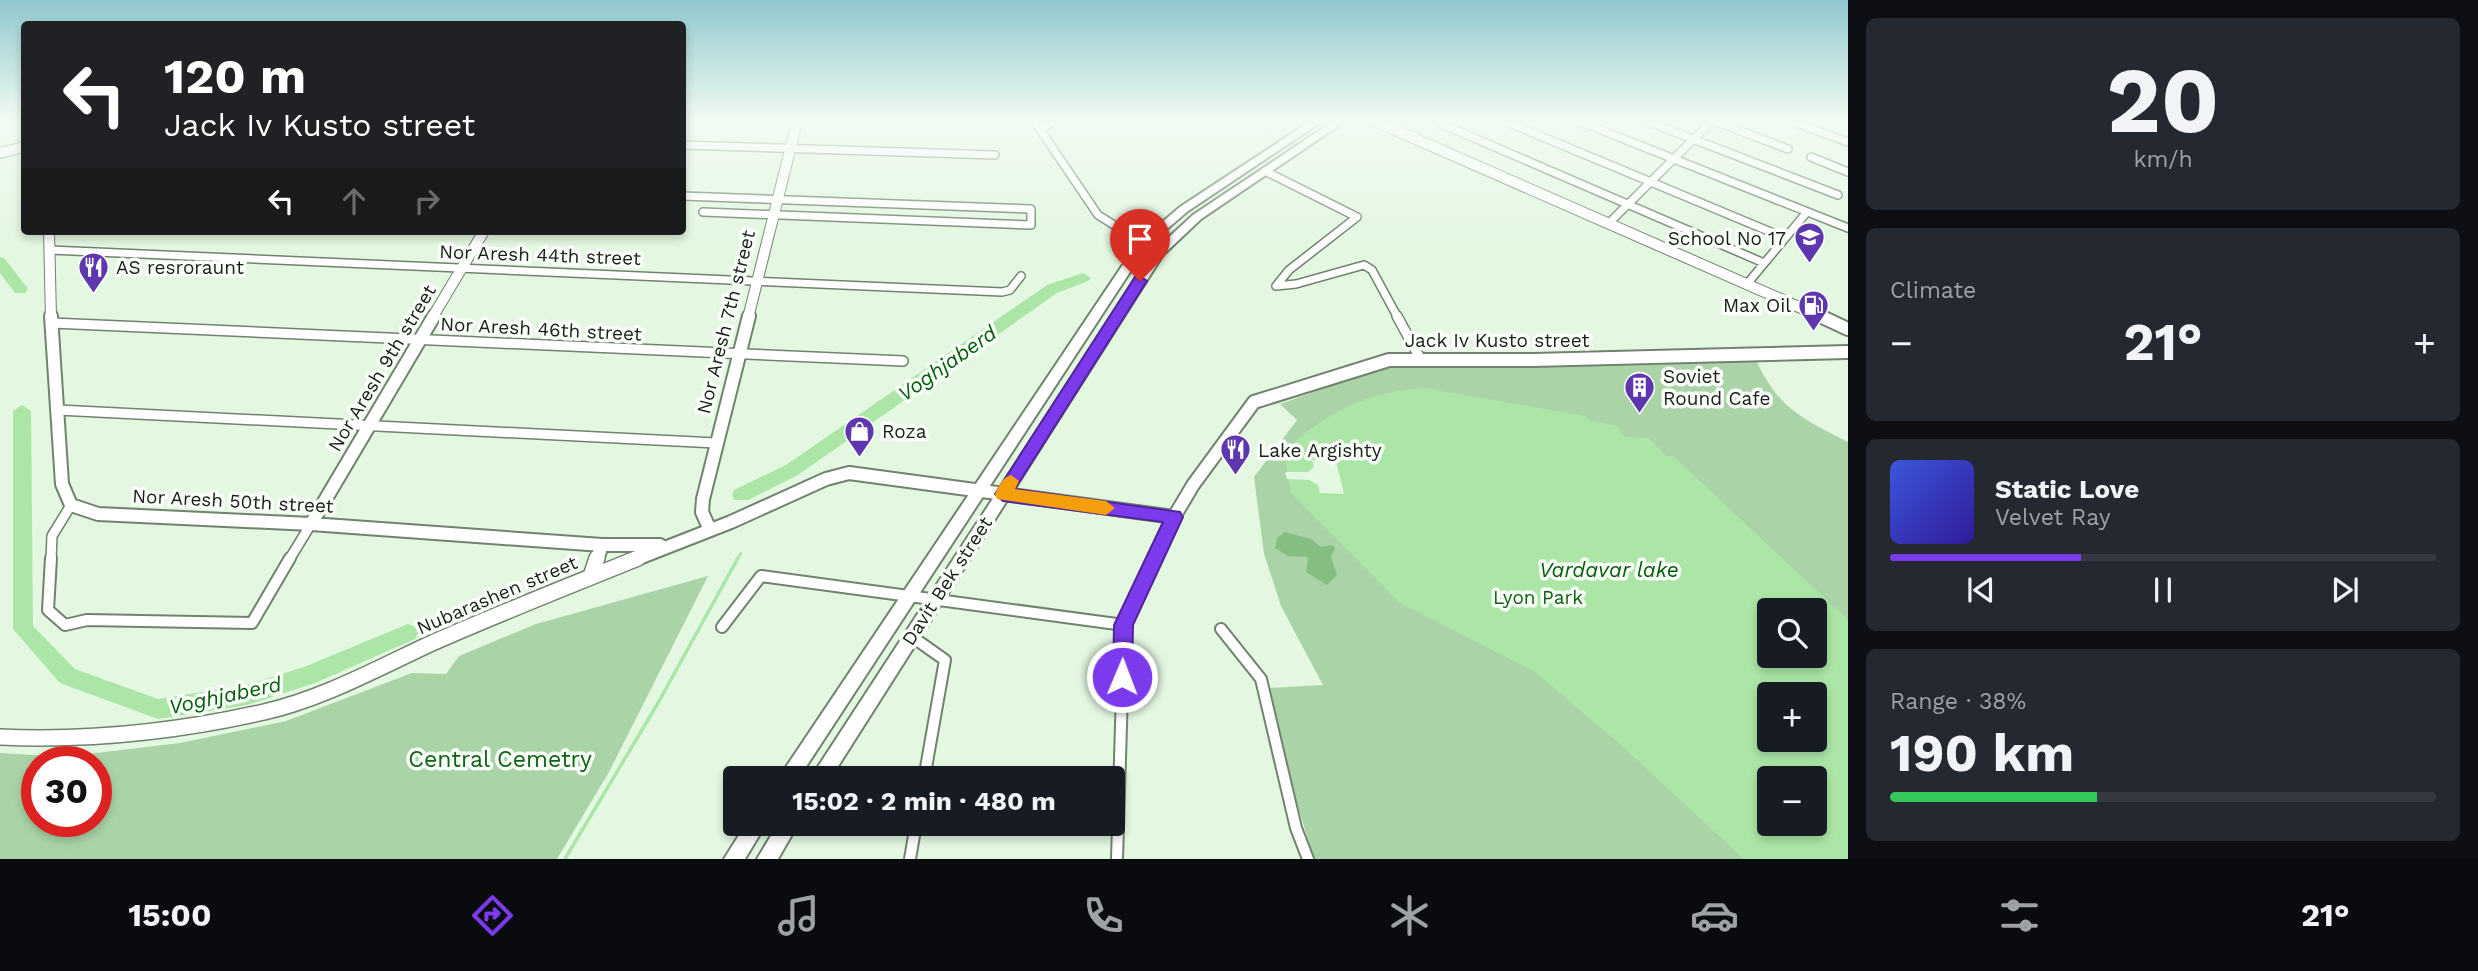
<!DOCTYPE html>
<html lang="en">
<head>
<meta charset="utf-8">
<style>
  body { margin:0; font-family:"Work Sans",sans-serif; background:#242831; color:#f1f3f6; height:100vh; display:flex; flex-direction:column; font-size:26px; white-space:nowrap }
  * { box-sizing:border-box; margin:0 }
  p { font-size:23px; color:#9ea1a6 }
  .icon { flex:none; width:38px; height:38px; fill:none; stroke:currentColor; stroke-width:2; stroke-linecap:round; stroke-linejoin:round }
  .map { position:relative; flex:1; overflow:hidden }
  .side { display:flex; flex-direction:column; gap:18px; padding:18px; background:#0d0f14; width:630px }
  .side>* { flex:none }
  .top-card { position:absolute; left:21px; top:21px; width:665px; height:214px; border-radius:7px; box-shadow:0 4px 10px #0003; background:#202124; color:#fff; overflow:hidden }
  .buttons { position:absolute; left:1757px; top:598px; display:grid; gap:14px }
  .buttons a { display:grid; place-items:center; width:70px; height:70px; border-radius:7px; background:#171b24; box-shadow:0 4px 10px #0003; font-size:35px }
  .speed { position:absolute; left:21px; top:746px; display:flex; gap:14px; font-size:35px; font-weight:700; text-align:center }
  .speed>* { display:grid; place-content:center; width:91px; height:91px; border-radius:50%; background:#171b24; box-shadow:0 4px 10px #0003; line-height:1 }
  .speed .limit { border:10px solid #d22; background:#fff; color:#111 }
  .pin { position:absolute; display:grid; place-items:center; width:60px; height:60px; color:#fff; margin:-72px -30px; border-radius:50% 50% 50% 0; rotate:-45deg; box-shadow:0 0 7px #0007 }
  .pin .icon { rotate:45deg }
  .me { position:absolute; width:77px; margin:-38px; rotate:1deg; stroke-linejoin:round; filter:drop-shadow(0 0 5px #0008) }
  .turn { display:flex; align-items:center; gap:24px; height:147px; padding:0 28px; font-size:32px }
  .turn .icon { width:91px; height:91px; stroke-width:2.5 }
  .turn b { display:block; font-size:49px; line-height:60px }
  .lanes { display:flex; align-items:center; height:66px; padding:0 28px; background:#0003; justify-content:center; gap:35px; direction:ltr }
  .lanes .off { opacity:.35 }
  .big { font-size:52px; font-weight:700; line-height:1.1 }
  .side .tile { flex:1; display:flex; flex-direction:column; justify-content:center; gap:10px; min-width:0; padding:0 24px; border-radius:10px; background:#242831 }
  .side .dial { align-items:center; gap:0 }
  .dial b { font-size:91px; line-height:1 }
  .song { display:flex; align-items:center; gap:21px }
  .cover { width:84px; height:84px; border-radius:10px; background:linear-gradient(135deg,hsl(230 70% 55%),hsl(250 70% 35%)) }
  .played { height:7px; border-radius:4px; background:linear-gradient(90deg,#7c3aed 35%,#363941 35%) }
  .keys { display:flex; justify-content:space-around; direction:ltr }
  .heat { display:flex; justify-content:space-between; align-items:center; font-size:38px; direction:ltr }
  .charge { height:10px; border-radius:5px; background:linear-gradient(90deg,#34c759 38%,#363941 0) }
  .trip { position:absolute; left:723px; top:766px; width:402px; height:70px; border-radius:7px; background:#171b24; box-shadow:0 4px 10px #0003; font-weight:700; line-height:70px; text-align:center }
  .dock { display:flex; height:112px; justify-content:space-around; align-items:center; background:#090b0e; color:#9ea1a6 }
  .dock .icon { width:49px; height:49px }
  .dock .active { color:#7c3aed }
  .dock b { font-size:32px; color:#f1f3f6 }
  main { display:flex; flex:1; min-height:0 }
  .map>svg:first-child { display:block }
</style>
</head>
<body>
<main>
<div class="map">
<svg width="1848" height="859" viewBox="0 0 1848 859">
  <rect width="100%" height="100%" fill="#e3f7e1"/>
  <!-- green -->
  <path fill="#aad4a7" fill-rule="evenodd" d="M 1756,360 C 1778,408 1802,419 1848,442 L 1848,859 L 1314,859 L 1294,794 L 1270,688 L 1323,685 L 1281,606 L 1264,554 L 1254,477 L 1297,420 L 1280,404 L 1393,364 L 1591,364 ZM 1769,611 L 1815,611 L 1815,656 L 1769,656 ZM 1769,695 L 1815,695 L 1815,740 L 1769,740 ZM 1769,779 L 1815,779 L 1815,824 L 1769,824 Z
    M 708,576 L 609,772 L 557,859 L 0,859 L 0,753 L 63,757 L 180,743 L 286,721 L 412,673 L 446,674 L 459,656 L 536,624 ZM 96,761 L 96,821 L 37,821 L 37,761 Z"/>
  <!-- forest -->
  <path fill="#85be81" d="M 1285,532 L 1311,539 L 1321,547 L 1331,545 L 1335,548 L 1331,557 L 1337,575 L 1327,585 L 1306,572 L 1308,557 L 1288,556 L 1275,548 L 1277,538 Z"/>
  <!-- water -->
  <path fill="#abe6a7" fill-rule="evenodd" d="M 1425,388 L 1585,416 L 1590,421 L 1616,425 L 1625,437 L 1649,438 L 1666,456 L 1673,456 L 1848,620 L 1848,859 L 1744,859 L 1621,745 L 1534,671 L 1400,603 L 1291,493 L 1284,452 C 1325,412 1367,392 1425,388 ZM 1769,611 L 1815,611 L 1815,656 L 1769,656 ZM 1769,695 L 1815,695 L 1815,740 L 1769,740 ZM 1769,779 L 1815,779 L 1815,824 L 1769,824 Z"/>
  <!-- pier -->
  <path fill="#e3f7e1" d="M 1312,460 L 1336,461 L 1344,494 L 1320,493 L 1318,485 L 1309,480 L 1287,479 L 1285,472 L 1308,472 L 1314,467 Z"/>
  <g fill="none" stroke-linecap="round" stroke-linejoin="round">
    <!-- stream-far1 -->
    <path stroke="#abe6a7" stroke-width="2.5" d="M 737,560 L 741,553"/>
    <!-- stream -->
    <path stroke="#abe6a7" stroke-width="3.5" d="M 565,859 L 658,703 L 738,558"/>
    <!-- river -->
    <path fill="#abe6a7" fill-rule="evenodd" d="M 0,257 L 5,259 L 25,285 L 28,289 L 25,293 L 15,293 L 0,273 Z
      M 1083,273 L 1091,278 L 1088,281 L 1057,293 L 798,475 L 748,500 L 734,500 L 732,495 L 734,490 L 786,465 L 1047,285 Z
      M 22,405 L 31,411 L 33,626 L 75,669 L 158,699 L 247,685 L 304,667 L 408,624 L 415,627 L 418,633 L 415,639 L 315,683 L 247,705 L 158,719 L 60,683 L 13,629 L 13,411 Z"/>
    <defs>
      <path id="street-far2" d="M 1035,122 L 1098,215 L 1146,245
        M 1437,122 L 1764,263
        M 1507,122 L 1785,238
        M 1581,122 L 1848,228
        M 1649,122 L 1838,195
        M 1717,122 L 1788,149
        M 1794,122 L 1848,142
        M 1040,129 L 1053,122
        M 682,145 L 995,155
        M 1811,157 L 1848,172
        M 1265,171 L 1357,217 L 1289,270 L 1276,286 L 1296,284 L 1364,265 L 1372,270 L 1398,318
        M 682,196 L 1031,209 L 1031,225 L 703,212
        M 1609,223 L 1711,122
        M 50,250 L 1002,292 L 1010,290 L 1021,276
        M 1747,284 L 1807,212"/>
      <path id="street-far1" d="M 1397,316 L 1421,360
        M 52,323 L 903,361
        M 58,410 L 716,443
        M 51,560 L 52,536 L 71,505
        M 289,560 L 311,524
        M 1154,560 L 1174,517"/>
      <path id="street" d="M 51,558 L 48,610 L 65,625 L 87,620 L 252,623 L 290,558
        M 722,627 L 761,576 L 1124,625
        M 1221,629 L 1261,679 L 1296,828 L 1308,859
        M 911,636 L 945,660 L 924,779
        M 910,859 L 916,824
        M 1117,859 L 1124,625 L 1155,558"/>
      <path id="secondary-far2" d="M 1377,122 L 1824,318
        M 0,153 L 24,147
        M 49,231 L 51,318
        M 432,318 L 484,231
        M 748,318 L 797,122"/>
      <path id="secondary-far1" d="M 51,316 L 62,484 L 71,505 L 98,514 L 311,524 L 602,545 L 660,545
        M 1820,316 L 1848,329
        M 311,524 L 434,316
        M 710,530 L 702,512 L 703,499 L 749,316
        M 597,560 L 602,545
        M 634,560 L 731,522 L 826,479 L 849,473 L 1174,517 L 1193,485 L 1254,402 L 1389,360 L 1533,360 L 1848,352"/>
      <path id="secondary" d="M 591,576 L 597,558
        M 0,737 C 90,741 176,732 264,712 C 322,699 378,668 432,643 C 500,613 569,586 638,558"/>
      <path id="primary" d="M 1309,122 L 1321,122 L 1188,211 L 1168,228 L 1130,272 L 798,779 L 778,779 L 1122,266 L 1160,224 L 1180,207 Z
        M 1332,122 L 1344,122 L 1201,219 L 1163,255 L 830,779 L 810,779 L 1155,250 L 1193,215 Z
        M 746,824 L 766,824 L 745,859 L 724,859 Z
        M 778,824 L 798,824 L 778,859 L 757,859 Z"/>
    </defs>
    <!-- street-far2 casing -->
    <use href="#street-far2" stroke="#71836f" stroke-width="10"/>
    <!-- street-far1 casing -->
    <use href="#street-far1" stroke="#71836f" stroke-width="12"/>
    <!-- street casing -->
    <use href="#street" stroke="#71836f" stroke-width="14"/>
    <!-- secondary-far2 casing -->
    <use href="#secondary-far2" stroke="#71836f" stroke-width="12"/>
    <!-- secondary-far1 casing -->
    <use href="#secondary-far1" stroke="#71836f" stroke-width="16"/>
    <!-- secondary casing -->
    <use href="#secondary" stroke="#71836f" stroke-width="18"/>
    <!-- primary casing -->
    <use href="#primary" stroke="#71836f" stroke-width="4"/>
    <!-- street-far2 -->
    <use href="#street-far2" stroke="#fff" stroke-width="7"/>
    <!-- street-far1 -->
    <use href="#street-far1" stroke="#fff" stroke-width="9"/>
    <!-- street -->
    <use href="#street" stroke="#fff" stroke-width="10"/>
    <!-- secondary-far2 -->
    <use href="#secondary-far2" stroke="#fff" stroke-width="10"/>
    <!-- secondary-far1 -->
    <use href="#secondary-far1" stroke="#fff" stroke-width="12"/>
    <!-- secondary -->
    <use href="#secondary" stroke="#fff" stroke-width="15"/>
    <!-- primary -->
    <use href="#primary" fill="#fff" fill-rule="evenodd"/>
  </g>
  <!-- sky -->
  <linearGradient id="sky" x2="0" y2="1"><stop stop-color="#8fc8ce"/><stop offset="0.5" stop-color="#f2fbf2"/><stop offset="1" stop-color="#f2fbf2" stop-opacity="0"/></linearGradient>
  <rect width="1848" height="242" fill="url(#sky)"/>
  <!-- route -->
  <path fill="#7c3aed" stroke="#51269a" stroke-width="2" d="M 1140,276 L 1147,281 L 1015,489 L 1180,512 L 1183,517 L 1133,625 L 1132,677 L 1129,683 L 1122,686 L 1115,683 L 1113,677 L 1114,625 L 1163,522 L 1003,501 L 995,494 L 1135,277 Z"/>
  <!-- slow -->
  <path fill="#f59e0b" d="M 1011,475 L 1019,481 L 1015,489 L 1106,501 L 1115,508 L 1106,515 L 997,499 L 995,494 C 999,486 1002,478 1011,475 Z"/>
  <!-- icons -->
  <defs>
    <symbol id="school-pin" viewBox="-11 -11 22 30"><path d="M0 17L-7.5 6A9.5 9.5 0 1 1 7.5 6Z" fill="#5e36ae" stroke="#fbfffa"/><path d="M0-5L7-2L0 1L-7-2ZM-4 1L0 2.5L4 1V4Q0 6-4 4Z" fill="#fff"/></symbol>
    <symbol id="restaurant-pin" viewBox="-11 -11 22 30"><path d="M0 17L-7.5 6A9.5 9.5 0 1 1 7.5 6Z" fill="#5e36ae" stroke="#fbfffa"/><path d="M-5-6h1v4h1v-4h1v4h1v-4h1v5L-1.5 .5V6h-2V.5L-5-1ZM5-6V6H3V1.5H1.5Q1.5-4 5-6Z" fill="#fff"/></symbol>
    <symbol id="fuel-pin" viewBox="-11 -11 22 30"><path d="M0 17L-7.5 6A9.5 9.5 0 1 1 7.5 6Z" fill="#5e36ae" stroke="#fbfffa"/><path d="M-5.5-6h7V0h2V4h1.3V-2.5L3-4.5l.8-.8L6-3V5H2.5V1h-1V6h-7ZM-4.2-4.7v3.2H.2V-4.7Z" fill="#fff"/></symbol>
    <symbol id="building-pin" viewBox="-11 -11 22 30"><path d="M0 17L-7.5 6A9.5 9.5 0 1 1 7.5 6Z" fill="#5e36ae" stroke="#fbfffa"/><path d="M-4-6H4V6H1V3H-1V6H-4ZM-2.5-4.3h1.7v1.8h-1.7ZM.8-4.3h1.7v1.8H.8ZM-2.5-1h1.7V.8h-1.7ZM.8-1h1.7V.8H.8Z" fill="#fff"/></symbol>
    <symbol id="shop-pin" viewBox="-11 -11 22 30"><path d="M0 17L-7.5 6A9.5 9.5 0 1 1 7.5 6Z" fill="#5e36ae" stroke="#fbfffa"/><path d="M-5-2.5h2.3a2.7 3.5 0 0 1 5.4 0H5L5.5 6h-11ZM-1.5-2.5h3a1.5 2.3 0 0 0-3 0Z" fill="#fff"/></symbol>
  </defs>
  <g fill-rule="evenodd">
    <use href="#school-pin" x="1792" y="220" width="35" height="47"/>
    <use href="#restaurant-pin" x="76" y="250" width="35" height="47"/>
    <use href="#fuel-pin" x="1796" y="288" width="35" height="47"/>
    <use href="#building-pin" x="1622" y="370" width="35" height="47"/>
    <use href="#shop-pin" x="842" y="414" width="35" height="47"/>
    <use href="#restaurant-pin" x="1218" y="432" width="35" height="47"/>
  </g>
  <g text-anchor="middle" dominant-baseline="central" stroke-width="7" stroke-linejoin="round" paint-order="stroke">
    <!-- poi labels -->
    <g font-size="19" fill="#181f17" stroke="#fbfffa" text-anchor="start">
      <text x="1786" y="238" text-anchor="end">School No 17</text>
      <text x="116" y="267">AS resroraunt</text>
      <text x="1791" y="305" text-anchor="end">Max Oil</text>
      <text x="1663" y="376">Soviet<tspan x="1663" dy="22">Round Cafe</tspan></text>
      <text x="882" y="431">Roza</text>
      <text x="1258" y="450">Lake Argishty</text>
    </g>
    <!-- street labels -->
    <g font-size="19" fill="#181f17" stroke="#fbfffa">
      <text transform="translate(540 255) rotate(2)">Nor Aresh 44th street</text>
      <text transform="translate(726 322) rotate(-76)">Nor Aresh 7th street</text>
      <text transform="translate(541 329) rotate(3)">Nor Aresh 46th street</text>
      <text x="1497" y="340">Jack Iv Kusto street</text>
      <text transform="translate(382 368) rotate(-59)">Nor Aresh 9th street</text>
      <text transform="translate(233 501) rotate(3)">Nor Aresh 50th street</text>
      <text transform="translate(947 581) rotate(-57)">Davit Bek street</text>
      <text transform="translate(497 595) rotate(-23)">Nubarashen street</text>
    </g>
    <!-- park labels -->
    <g font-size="19" fill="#0e6212" stroke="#fbfffa">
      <text x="1538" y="597">Lyon Park</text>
    </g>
    <!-- water labels -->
    <g font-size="21" font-style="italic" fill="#035c09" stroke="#fbfffa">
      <text transform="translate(947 363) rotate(-35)">Voghjaberd</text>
      <text x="1609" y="569">Vardavar lake</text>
      <text transform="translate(225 695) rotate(-12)">Voghjaberd</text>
    </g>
    <!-- near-park labels -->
    <g font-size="23" fill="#0e6212" stroke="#fbfffa">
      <text x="500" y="759">Central Cemetry</text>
    </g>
  </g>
</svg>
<div class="buttons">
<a><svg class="icon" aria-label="search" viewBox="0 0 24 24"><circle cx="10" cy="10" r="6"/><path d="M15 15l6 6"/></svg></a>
<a>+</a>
<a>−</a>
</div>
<div class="speed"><div class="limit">30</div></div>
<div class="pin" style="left:1140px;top:281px;background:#d93025"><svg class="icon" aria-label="arrive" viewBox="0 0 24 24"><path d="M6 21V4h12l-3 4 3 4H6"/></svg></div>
<svg class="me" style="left:1122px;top:677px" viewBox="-20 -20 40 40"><circle r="17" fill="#7c3aed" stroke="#fff" stroke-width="3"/><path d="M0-11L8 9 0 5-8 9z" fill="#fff"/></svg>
<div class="trip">15:02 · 2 min · 480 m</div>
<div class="top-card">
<div class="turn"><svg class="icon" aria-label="left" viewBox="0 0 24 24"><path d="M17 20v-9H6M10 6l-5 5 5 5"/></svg><div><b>120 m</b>Jack Iv Kusto street</div></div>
<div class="lanes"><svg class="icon" aria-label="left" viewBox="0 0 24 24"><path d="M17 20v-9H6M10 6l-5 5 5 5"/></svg><svg class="icon off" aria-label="ahead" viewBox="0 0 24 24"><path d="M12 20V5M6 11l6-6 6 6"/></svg><svg class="icon off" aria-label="right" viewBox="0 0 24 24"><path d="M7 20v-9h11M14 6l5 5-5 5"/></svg></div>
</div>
</div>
<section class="side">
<div class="tile dial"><b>20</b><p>km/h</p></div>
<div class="tile"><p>Climate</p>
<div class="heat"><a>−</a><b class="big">21°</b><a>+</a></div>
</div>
<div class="tile">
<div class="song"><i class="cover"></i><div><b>Static Love</b><p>Velvet Ray</p></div></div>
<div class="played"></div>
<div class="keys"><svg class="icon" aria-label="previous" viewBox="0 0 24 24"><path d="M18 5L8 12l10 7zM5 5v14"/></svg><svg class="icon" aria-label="pause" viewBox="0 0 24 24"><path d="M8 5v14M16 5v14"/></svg><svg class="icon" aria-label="next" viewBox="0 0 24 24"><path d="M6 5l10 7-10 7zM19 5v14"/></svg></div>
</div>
<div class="tile"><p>Range · 38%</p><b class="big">190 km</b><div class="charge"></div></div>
</section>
</main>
<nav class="dock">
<b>15:00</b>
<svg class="icon active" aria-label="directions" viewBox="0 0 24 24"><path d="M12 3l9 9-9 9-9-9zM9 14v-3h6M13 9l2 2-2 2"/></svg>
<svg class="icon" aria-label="music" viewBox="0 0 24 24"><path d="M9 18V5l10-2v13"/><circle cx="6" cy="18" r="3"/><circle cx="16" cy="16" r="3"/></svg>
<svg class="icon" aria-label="phone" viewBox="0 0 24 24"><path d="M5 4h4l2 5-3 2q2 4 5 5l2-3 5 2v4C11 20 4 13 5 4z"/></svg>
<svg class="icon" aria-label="climate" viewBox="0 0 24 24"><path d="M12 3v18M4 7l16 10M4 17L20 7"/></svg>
<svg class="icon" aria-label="car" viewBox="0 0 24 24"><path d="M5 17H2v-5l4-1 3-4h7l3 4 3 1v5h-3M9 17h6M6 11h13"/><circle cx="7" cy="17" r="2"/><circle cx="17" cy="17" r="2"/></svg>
<svg class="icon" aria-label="filters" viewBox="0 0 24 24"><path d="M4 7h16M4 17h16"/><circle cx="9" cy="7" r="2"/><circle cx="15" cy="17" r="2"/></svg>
<b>21°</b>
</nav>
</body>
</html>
